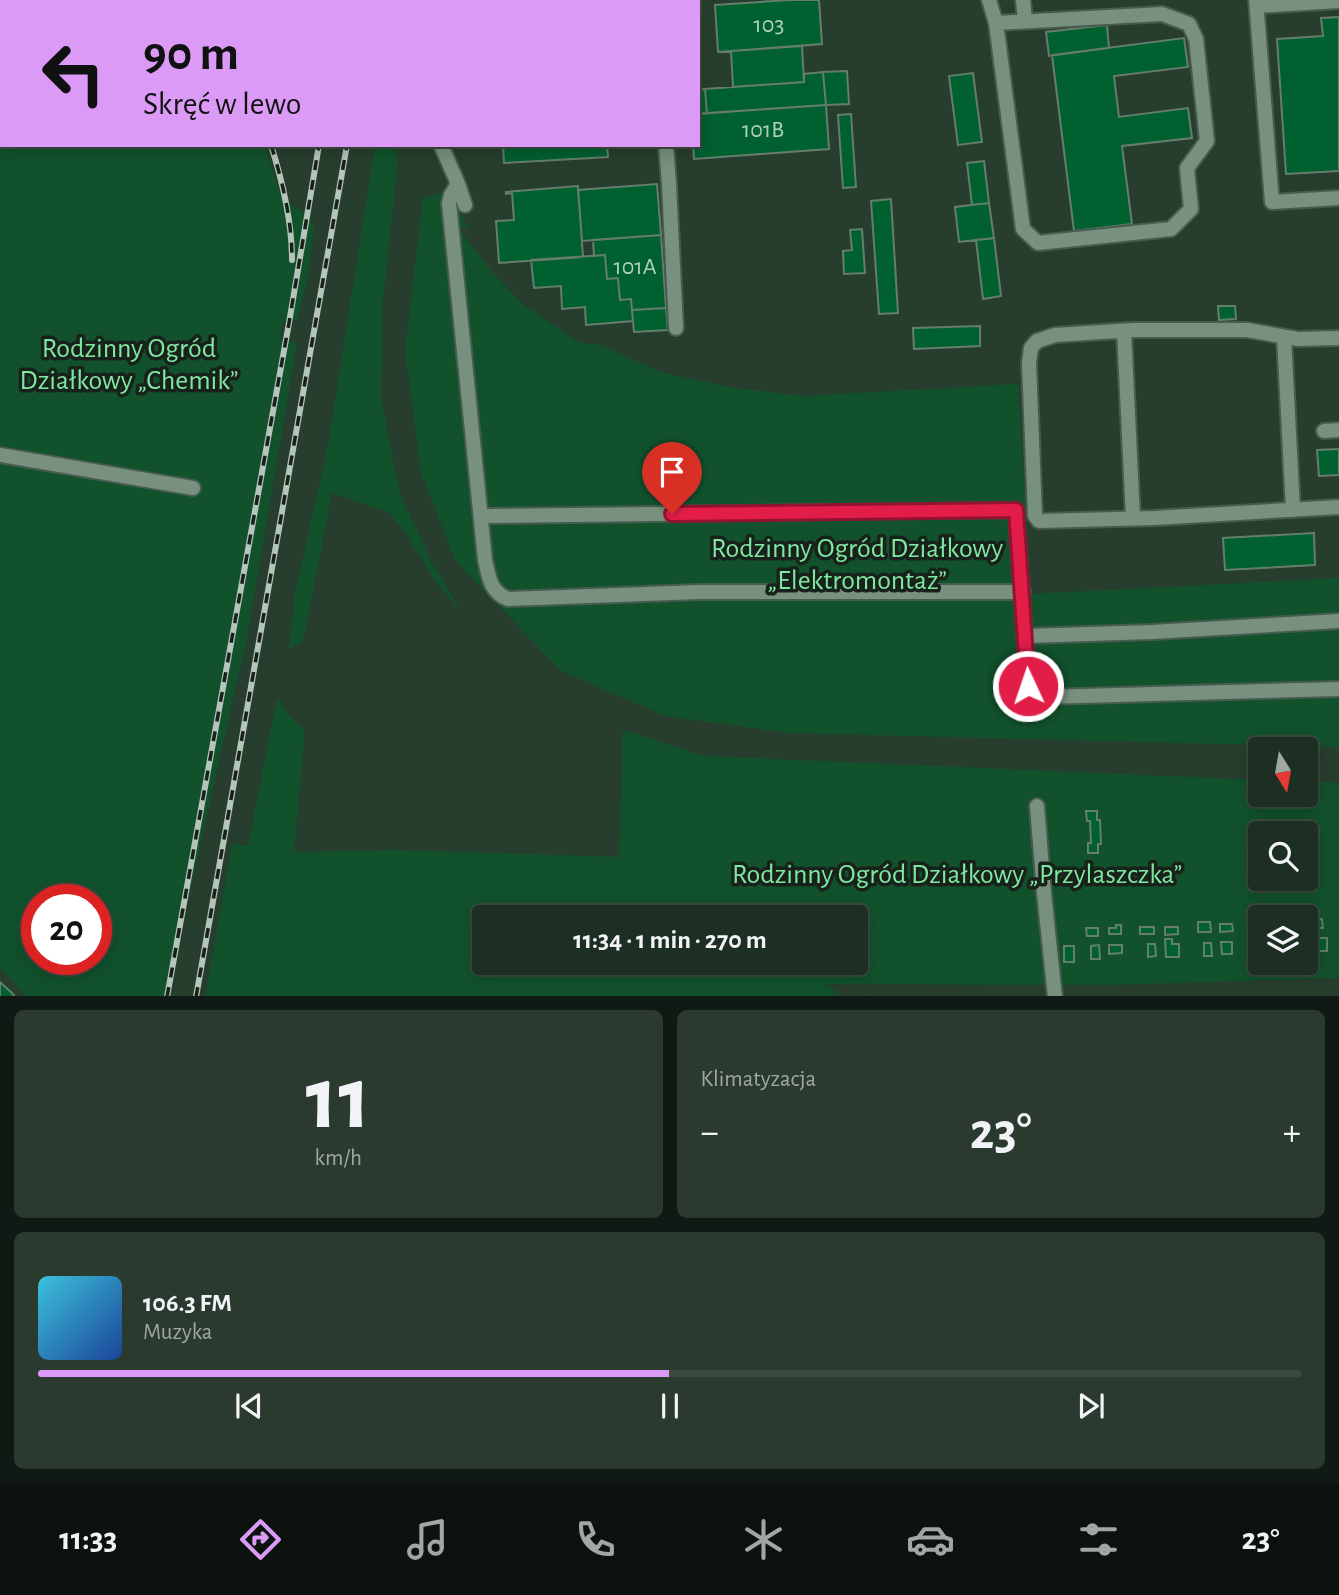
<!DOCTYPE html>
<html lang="pl">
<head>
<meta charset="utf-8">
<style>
  body { margin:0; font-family:"Alegreya Sans",sans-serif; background:#2a3a2f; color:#f1f3f6; height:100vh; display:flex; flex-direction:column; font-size:26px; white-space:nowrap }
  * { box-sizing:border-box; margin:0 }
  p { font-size:23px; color:#a0a8a5 }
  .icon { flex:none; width:38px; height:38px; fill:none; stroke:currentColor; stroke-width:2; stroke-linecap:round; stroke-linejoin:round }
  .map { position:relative; height:996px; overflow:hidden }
  .sheet { display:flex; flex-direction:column; gap:14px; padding:14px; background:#101913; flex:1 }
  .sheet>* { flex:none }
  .banner { position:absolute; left:0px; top:0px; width:700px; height:147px; box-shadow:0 4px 18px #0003,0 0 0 2px #3b4a40; background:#da9af6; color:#111; overflow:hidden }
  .needle { width:46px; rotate:169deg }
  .controls { position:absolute; left:1248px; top:737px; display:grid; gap:14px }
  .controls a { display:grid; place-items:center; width:70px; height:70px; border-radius:7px; background:#1d2e22; box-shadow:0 4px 18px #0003,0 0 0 2px #3b4a40; font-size:35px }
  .speed { position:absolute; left:21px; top:884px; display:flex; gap:14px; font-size:35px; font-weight:700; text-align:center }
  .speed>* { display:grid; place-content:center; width:91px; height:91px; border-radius:50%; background:#1d2e22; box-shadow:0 4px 18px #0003,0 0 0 2px #3b4a40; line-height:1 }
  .speed .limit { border:10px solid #d22; background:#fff; color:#111 }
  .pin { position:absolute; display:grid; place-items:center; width:60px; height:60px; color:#fff; margin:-72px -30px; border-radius:50% 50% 50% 0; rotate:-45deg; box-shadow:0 0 7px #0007 }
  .pin .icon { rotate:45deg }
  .me { position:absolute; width:77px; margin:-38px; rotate:357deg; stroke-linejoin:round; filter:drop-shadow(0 0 5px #0008) }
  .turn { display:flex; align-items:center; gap:24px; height:147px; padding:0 28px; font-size:32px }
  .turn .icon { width:91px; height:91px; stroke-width:2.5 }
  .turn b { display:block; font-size:49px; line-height:60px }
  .big { font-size:52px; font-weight:700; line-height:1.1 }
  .sheet .card { flex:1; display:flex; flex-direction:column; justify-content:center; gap:10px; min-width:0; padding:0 24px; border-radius:10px; background:#2a3a2f }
  .sheet .dial { align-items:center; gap:0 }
  .dial b { font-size:91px; line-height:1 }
  .song { display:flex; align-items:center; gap:21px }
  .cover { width:84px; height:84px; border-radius:10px; background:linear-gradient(135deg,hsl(190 70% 55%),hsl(220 70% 35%)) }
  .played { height:7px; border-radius:4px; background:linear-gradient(90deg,#da9af6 50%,#3b4a40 50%) }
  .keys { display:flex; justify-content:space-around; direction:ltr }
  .heat { display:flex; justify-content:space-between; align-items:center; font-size:38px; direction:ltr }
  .sheet .tiles { flex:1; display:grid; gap:14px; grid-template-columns:1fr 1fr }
  .card:last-child { grid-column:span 2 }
  .trip { position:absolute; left:472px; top:905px; width:396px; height:70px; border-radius:7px; background:#1d2e22; box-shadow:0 4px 18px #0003,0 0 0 2px #3b4a40; font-weight:700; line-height:70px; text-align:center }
  .menu { display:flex; height:112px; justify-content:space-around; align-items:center; background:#0c120e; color:#a0a8a5 }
  .menu .icon { width:49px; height:49px }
  .menu .selected { color:#da9af6 }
  .menu b { font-size:32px; color:#f1f3f6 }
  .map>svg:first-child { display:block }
</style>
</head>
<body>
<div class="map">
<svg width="1339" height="997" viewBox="0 0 1339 997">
  <rect width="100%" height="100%" fill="#273e2e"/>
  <!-- green -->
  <path fill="#11522c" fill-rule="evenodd" d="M 0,125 L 2,125 L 2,145 L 265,145 L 282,199 L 300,210 L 314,225 L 308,277 L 298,319 L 281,323 L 281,341 L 297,343 L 247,637 L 166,996 L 26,996 L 0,968 ZM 37,900 L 96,900 L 96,959 L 37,959 Z
    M 375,145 L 397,145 L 397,169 L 383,301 L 381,397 L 399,491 L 431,561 L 462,613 L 436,582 L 405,532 L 389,513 L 332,493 L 303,641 L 289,649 L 295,593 L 328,445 Z
    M 449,191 L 468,227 L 458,228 L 493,273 L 525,306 L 582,344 L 595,343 L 664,373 L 734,388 L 806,396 L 1018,384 L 1031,594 L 1339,578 L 1339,747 L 789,733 L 665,716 L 561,671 L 455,560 L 421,473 L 405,350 L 423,198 Z
    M 277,698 L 292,719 L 305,730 L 294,852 L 397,850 L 619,857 L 623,730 L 704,756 L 1260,780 L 1260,794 L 1306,794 L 1306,781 L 1339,783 L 1339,978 L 1111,985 L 828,984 L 841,997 L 205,997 L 232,844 L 248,846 ZM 1260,833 L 1306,833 L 1306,878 L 1260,878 ZM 485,917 L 856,917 L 856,962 L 485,962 ZM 1260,917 L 1306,917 L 1306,962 L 1260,962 Z"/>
  <!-- building -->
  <path fill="#006030" stroke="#657e6b" stroke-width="2" d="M 6,0 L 77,0 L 77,2 L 5,2 Z
    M 788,0 L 819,0 L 822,44 L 718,52 L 715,5 Z
    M 1339,17 L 1339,171 L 1286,174 L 1277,39 L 1323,36 L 1321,18 Z
    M 1107,25 L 1109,48 L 1049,56 L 1046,32 Z
    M 1184,38 L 1188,67 L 1114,76 L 1119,117 L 1188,108 L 1192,138 L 1122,146 L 1132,224 L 1074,231 L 1052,55 Z
    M 802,46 L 804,82 L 733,87 L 731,51 Z
    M 847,71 L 849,104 L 826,105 L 823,72 Z
    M 823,72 L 826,105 L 707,113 L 705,89 L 804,82 L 804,74 Z
    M 973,73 L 982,142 L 958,145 L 949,76 Z
    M 705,89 L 707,113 L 698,114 L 698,90 Z
    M 826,105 L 829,149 L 694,159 L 693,145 L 698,145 L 698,114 Z
    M 851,114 L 856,187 L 843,188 L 838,115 Z
    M 503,145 L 607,145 L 608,157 L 504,163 Z
    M 984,161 L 989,203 L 972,205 L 967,163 Z
    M 657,184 L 661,235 L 582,241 L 578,190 Z
    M 578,186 L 583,257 L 499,263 L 496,221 L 514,220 L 512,193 L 506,194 L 506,192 Z
    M 891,199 L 898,313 L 879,314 L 871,201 Z
    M 989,203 L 994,238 L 959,242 L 955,207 Z
    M 862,229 L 865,273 L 844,274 L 843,251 L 852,250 L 850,230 Z
    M 661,235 L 666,308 L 632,310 L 631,299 L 620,300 L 618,278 L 607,279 L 605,255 L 594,256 L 593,240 Z
    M 994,238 L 1001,296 L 983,299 L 976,240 Z
    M 605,255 L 607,279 L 618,278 L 620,300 L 631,299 L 633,321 L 586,325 L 585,307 L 562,309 L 561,286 L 534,288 L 531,260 Z
    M 1218,306 L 1235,306 L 1236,319 L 1219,320 Z
    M 666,308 L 668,330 L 634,332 L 632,310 Z
    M 980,326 L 980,346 L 914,349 L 913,328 Z
    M 1339,449 L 1339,475 L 1319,476 L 1317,450 Z
    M 1314,533 L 1315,565 L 1225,570 L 1223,538 Z
    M 1086,811 L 1097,811 L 1097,820 L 1100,820 L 1101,844 L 1098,844 L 1098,853 L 1088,853 L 1088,843 L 1091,843 L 1090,821 L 1087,821 Z
    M 1322,919 L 1323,928 L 1311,928 L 1310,920 Z
    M 1198,922 L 1210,922 L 1211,932 L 1198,932 Z
    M 1220,924 L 1232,924 L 1233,931 L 1220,932 Z
    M 1116,925 L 1121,925 L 1121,934 L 1109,934 L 1109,928 L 1116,928 Z
    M 1140,927 L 1154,927 L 1154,934 L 1140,934 Z
    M 1165,927 L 1178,927 L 1178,934 L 1165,935 Z
    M 1086,928 L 1098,928 L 1098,936 L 1087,936 Z
    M 1317,938 L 1327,938 L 1327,951 L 1317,951 Z
    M 1165,939 L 1172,939 L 1172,944 L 1179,944 L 1179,957 L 1166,957 Z
    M 1221,942 L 1232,942 L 1232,954 L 1222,954 Z
    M 1204,943 L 1211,943 L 1212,956 L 1204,956 Z
    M 1148,944 L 1155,944 L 1156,956 L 1148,957 Z
    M 1099,945 L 1100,959 L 1091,959 L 1091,946 Z
    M 1109,945 L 1122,945 L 1122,953 L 1109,954 Z
    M 1064,946 L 1074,946 L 1074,962 L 1064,962 Z
    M 0,982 L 14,995 L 13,997 L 0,997 Z"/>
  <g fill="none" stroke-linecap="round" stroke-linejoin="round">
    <defs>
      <path id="minor" d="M 631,0 L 631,2
        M 989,0 L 996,23 L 1023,229 L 1038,243 L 1171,229 L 1191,209 L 1187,168 L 1207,141 L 1196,39 L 1189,24 L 1162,14 L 996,23
        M 1023,0 L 1025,20
        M 1256,0 L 1272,202 L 1339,198
        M 430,2 L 430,0
        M 1257,6 L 1339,1
        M 0,43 L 2,43
        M 441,145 L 458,184 L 451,195 L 449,203 L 485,560 C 489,577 490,592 508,599 L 699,592 L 1023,592
        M 666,145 L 669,184 L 676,328
        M 458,184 L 465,205
        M 1124,331 L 1133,518
        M 1284,337 L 1293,510
        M 1339,338 L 1298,339 L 1247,330 L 1133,330 L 1055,335 L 1037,341 L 1031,348 L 1029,363 L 1035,516 L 1039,521 L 1154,518 L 1339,507
        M 1324,431 L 1339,430
        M 0,455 L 193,488
        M 482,516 L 1016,510 L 1028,686 L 1032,694 L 1044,697 L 1339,689
        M 1026,636 L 1152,632 L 1339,621
        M 1037,806 L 1044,893 L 1055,997"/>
    </defs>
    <!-- minor casing -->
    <use href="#minor" stroke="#475b4e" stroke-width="18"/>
    <!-- minor -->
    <use href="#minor" stroke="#77917e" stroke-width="14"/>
    <defs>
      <path id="rail" d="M 171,0 L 173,2
        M 297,0 L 297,2
        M 332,0 L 332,2
        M 347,2 L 348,0
        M 363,2 L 364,0
        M 271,145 C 283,183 292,221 292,260
        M 167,997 L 289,323 L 319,145
        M 196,997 L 347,145"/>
    </defs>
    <!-- rail casing -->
    <use href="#rail" stroke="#b5c5ba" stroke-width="6"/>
    <!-- rail -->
    <use href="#rail" stroke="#18221b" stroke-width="3.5" stroke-dasharray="10" stroke-linecap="butt"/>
  </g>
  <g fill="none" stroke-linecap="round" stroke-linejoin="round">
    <defs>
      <path id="route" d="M 672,514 L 1016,510 L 1028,686"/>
    </defs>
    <!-- route casing -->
    <use href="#route" stroke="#92132f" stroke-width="18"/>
    <!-- route -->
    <use href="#route" stroke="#e11d48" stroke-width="12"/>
  </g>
  <g text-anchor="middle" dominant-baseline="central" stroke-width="7" stroke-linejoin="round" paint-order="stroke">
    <!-- number labels -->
    <g font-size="24" fill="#aed0bd">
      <text x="769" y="25">103</text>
      <text x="763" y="130">101B</text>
      <text x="635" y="267">101A</text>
    </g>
    <!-- park labels -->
    <g font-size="28" fill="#7ee8a1" stroke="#18221b">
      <text x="129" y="349">Rodzinny Ogród<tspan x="129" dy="32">Działkowy „Chemik”</tspan></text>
      <text x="857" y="549">Rodzinny Ogród Działkowy<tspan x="857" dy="32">„Elektromontaż”</tspan></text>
      <text x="957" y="875">Rodzinny Ogród Działkowy „Przylaszczka”</text>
    </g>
  </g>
</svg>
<div class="controls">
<a><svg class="needle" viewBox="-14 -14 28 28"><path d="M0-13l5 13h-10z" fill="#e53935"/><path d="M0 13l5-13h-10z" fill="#a0a8a5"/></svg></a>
<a><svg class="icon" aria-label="search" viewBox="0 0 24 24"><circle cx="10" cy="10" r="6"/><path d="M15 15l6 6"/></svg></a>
<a><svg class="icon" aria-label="layers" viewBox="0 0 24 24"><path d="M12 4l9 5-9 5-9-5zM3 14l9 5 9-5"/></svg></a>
</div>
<div class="speed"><div class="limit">20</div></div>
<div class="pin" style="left:672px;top:514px;background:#d93025"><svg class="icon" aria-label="arrive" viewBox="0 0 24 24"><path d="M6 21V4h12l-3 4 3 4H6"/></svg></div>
<svg class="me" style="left:1028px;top:686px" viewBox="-20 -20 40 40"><circle r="17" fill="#e11d48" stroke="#fff" stroke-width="3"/><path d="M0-11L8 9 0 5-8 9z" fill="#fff"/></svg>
<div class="trip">11:34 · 1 min · 270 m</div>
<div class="banner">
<div class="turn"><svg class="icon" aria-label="left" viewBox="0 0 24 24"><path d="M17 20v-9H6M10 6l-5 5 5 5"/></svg><div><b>90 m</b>Skręć w lewo</div></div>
</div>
</div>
<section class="sheet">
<div class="tiles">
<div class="card dial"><b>11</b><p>km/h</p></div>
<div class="card"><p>Klimatyzacja</p>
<div class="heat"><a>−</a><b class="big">23°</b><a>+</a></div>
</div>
<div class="card">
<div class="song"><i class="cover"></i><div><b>106.3 FM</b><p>Muzyka</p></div></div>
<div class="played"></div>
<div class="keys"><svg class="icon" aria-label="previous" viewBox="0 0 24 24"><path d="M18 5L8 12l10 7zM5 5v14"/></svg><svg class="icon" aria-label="pause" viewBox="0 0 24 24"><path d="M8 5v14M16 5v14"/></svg><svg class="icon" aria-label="next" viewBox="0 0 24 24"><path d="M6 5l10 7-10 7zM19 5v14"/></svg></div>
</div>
</div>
</section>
<nav class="menu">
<b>11:33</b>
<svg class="icon selected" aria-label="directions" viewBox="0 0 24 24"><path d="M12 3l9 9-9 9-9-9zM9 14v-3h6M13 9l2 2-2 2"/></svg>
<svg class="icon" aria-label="music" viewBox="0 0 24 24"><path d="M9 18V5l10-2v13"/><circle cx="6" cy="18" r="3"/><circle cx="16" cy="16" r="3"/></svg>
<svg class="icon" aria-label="phone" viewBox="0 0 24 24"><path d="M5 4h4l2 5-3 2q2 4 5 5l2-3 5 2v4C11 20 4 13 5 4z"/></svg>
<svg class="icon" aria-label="climate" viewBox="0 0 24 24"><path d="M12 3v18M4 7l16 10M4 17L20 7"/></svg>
<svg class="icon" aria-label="car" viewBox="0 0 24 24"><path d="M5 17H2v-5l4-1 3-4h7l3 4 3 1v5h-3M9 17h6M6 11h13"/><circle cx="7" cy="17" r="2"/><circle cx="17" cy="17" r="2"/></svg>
<svg class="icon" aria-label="filters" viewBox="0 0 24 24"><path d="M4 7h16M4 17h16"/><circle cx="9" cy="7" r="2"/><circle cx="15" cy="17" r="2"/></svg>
<b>23°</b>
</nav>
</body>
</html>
